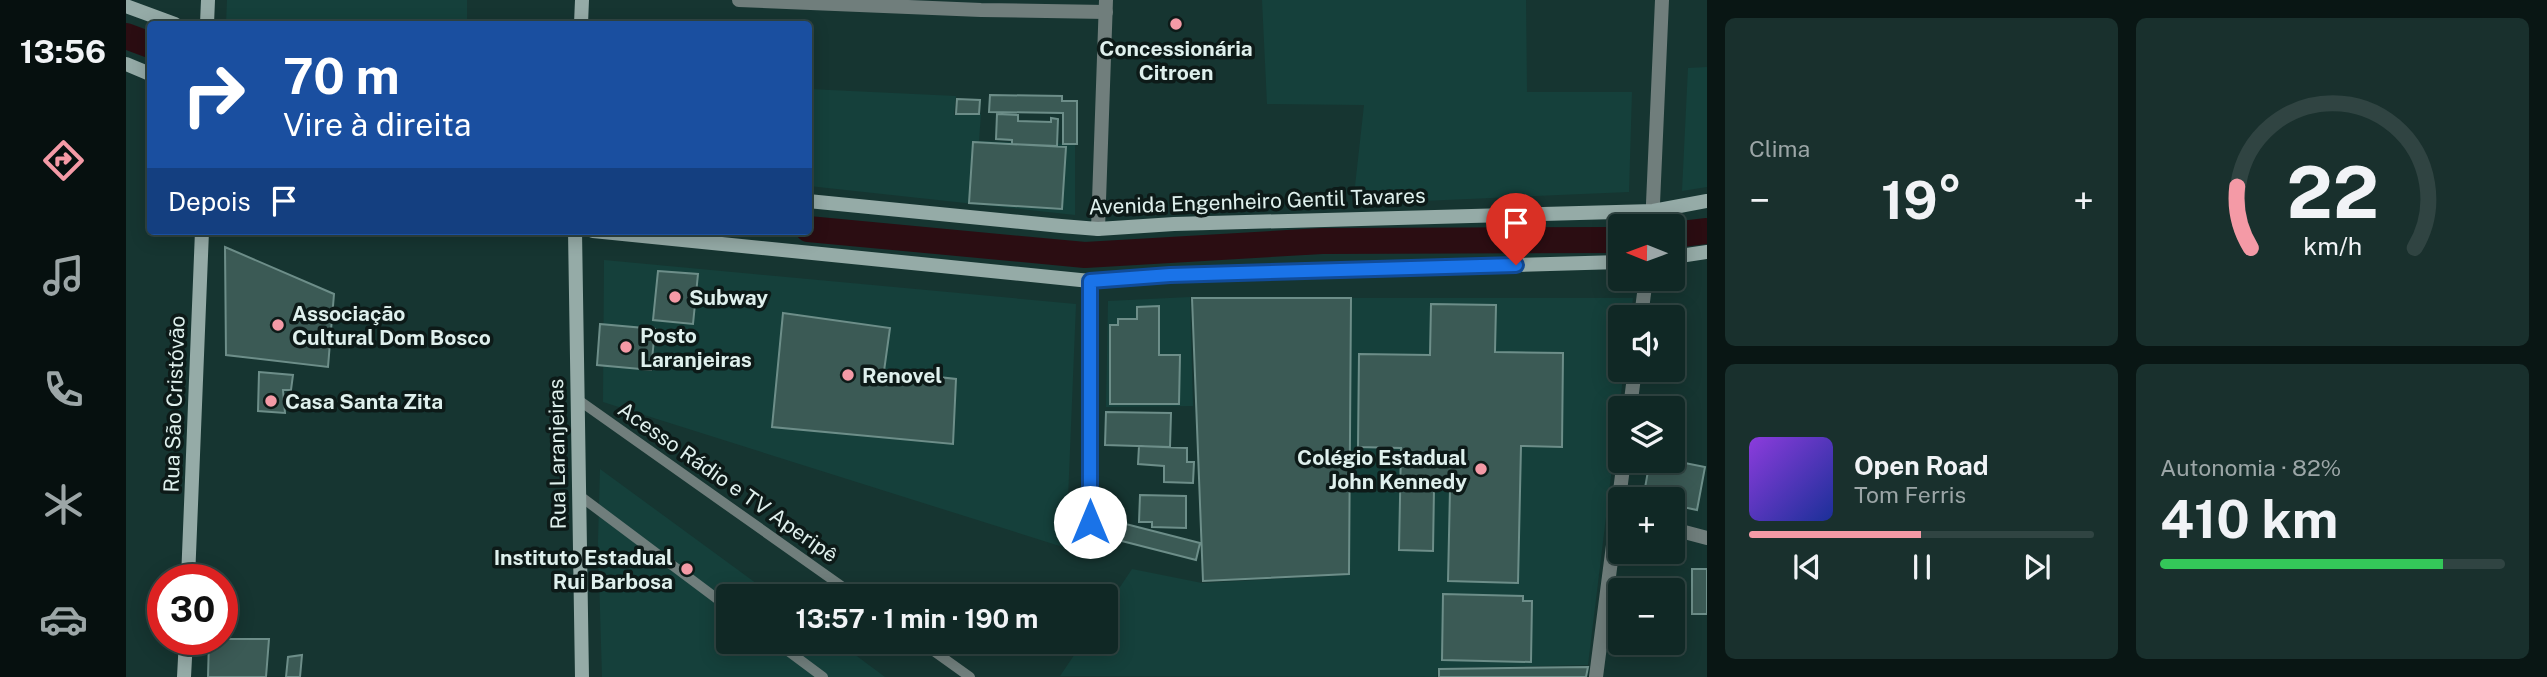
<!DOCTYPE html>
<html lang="pt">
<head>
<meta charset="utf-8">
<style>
  body { margin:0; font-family:"Public Sans",sans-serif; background:#19302d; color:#f1f3f6; height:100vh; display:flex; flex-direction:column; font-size:26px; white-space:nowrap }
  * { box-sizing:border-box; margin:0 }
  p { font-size:23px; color:#9ca6a7 }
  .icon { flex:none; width:38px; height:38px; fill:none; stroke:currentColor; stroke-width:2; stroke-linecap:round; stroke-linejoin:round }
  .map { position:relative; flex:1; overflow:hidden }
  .drawer { display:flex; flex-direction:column; gap:18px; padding:18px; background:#091614; width:840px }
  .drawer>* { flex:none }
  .banner { position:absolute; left:21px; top:21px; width:665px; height:214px; border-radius:7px; box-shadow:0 4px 18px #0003,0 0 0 2px #304442; background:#1a4fa0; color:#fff; overflow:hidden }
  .needle { width:46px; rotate:271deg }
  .fabs { position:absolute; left:1482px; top:214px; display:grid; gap:14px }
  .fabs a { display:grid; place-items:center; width:77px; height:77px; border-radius:7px; background:#102825; box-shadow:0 4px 18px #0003,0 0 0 2px #304442; font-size:35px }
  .speed { position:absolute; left:21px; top:564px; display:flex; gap:14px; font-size:35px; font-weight:700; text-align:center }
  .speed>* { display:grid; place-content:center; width:91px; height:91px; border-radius:50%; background:#102825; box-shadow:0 4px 18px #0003,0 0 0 2px #304442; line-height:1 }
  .speed .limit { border:10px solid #d22; background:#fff; color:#111 }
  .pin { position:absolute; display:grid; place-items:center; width:60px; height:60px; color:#fff; margin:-72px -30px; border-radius:50% 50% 50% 0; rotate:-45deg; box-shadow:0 0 7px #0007 }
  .pin .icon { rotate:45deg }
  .me { position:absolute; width:77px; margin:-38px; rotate:0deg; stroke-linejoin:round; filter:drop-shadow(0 0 5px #0008) }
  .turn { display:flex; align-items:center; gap:24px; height:147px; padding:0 21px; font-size:32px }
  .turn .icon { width:91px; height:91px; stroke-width:2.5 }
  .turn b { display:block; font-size:49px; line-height:60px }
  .then { display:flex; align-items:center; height:66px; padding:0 21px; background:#0003; gap:14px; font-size:26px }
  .big { font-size:52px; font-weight:700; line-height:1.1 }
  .drawer .card { flex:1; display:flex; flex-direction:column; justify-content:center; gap:10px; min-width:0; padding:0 24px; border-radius:10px; background:#19302d }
  .drawer .dial { align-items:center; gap:0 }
  .dial svg { height:182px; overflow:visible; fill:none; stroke:#304442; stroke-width:7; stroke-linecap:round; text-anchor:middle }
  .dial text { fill:#f1f3f6; stroke:none }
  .song { display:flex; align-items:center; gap:21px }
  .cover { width:84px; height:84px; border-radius:10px; background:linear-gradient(135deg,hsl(270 70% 55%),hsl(230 70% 35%)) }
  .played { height:7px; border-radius:4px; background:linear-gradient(90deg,#f49aa6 50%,#304442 50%) }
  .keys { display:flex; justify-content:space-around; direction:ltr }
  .heat { display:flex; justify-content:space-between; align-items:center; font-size:38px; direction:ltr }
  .charge { height:10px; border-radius:5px; background:linear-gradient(90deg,#34c759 82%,#304442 0) }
  .drawer .tiles { flex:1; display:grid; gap:18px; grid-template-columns:repeat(2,1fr) }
  .trip { position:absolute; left:590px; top:584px; width:402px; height:70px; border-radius:7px; background:#102825; box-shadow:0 4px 18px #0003,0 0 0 2px #304442; font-weight:700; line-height:70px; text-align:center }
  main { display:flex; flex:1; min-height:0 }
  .menu { display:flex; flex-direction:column; width:126px; justify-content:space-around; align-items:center; background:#06100f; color:#9ca6a7 }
  .menu .icon { width:49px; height:49px }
  .menu .selected { color:#f49aa6 }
  .menu b { font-size:32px; color:#f1f3f6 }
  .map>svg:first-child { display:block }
</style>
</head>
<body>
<main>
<nav class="menu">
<b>13:56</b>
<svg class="icon selected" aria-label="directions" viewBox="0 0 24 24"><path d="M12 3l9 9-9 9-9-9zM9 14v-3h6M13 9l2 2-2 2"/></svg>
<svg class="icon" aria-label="music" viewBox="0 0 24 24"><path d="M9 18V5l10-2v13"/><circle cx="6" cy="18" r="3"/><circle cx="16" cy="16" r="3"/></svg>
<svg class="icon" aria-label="phone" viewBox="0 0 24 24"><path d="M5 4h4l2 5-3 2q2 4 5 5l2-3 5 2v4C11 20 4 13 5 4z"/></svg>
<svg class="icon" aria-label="climate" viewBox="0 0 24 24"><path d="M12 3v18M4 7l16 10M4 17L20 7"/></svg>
<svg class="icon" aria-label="car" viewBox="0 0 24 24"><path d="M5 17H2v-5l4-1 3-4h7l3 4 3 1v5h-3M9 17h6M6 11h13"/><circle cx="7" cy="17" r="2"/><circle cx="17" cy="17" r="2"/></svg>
</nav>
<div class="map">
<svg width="1581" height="677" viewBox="0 0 1581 677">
  <rect width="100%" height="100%" fill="#163531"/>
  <!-- built -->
  <path fill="#15403b" d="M 101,0 L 341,0 L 341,24 L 100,24 Z
    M 1136,0 L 1400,0 L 1401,92 L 1506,92 L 1503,192 L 1227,204 L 1238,105 L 1141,104 Z
    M 1581,67 L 1581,187 L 1556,191 L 1562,68 Z
    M 683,89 L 830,96 L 828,115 L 855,114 L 853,141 L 949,144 L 949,215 L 683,186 Z
    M 478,260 L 950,304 L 940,548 L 477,402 Z
    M 1064,297 L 1067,406 L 980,407 L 982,301 Z
    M 1225,298 L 1507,298 L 1505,317 L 1494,317 L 1494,369 L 1498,369 L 1462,665 L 1312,668 L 1311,677 L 934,676 L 957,642 L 980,642 L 980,608 L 1006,569 L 1076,583 L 1224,575 Z
    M 474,469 L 649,597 L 602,597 L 602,642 L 712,642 L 759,677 L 476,677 L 472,542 Z"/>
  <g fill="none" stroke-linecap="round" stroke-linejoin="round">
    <!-- canal -->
    <path stroke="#2b0d12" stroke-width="26" d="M 0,36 L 24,45
      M 682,229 L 959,255 L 1196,241 L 1494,240
      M 1547,235 L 1581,231"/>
  </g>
  <!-- building -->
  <path fill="#3b5a55" stroke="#6d8e89" stroke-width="2" d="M 864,95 L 936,96 L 936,101 L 951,101 L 951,144 L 937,144 L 937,113 L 863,112 Z
    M 831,99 L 854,100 L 853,114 L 830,114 Z
    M 871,114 L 892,115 L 892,121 L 925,122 L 925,118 L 932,119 L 931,146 L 886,144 L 886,140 L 870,139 Z
    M 847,142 L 940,147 L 936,209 L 843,203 Z
    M 99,247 L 208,294 L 202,367 L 100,355 Z
    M 532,271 L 572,274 L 567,324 L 527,320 Z
    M 1066,298 L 1225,298 L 1223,574 L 1077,581 Z
    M 1305,304 L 1370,305 L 1369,352 L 1437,353 L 1436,447 L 1395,446 L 1392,583 L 1322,581 L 1324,489 L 1308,488 L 1307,551 L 1273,550 L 1275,448 L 1232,447 L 1233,354 L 1304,355 Z
    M 1033,306 L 1033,355 L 1054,355 L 1053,404 L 984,404 L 984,325 L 992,325 L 992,319 L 1011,319 L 1011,307 Z
    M 657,313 L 764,328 L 758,371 L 830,379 L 827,444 L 646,427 Z
    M 474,324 L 529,329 L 525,370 L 471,365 Z
    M 133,372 L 167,375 L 165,390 L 157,390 L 159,413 L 132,411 Z
    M 980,412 L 1045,413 L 1044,447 L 979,445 Z
    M 1547,421 L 1555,423 L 1549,456 L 1547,455 Z
    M 1013,446 L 1061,448 L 1061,462 L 1068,462 L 1067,483 L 1038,482 L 1038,466 L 1012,464 Z
    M 1524,460 L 1544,460 L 1579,467 L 1571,510 L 1547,505 L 1547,499 L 1517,499 Z
    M 1014,495 L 1060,496 L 1060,528 L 1026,527 L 1026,522 L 1013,522 Z
    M 988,521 L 1074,543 L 1070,560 L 984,538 Z
    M 1566,569 L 1581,569 L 1581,614 L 1566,614 Z
    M 1317,594 L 1397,596 L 1397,601 L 1406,601 L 1405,662 L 1316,660 Z
    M 83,639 L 143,639 L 140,677 L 82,677 Z
    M 176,655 L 174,677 L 160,677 L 162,657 Z
    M 1462,667 L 1460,677 L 1313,677 L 1313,669 Z"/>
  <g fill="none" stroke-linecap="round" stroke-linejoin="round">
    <!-- service -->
    <path stroke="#707e7c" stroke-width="10" d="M 451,399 L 731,597
      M 454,496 L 602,607
      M 650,642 L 697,677
      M 795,642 L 844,677"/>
    <!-- minor -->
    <path stroke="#707e7c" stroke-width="14" d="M 613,0 L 855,10 L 980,12
      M 1526,226 L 1536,0
      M 1515,317 L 1520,278
      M 1504,408 L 1509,369
      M 964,522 L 964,281
      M 1547,529 L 1581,538
      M 1470,677 L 1498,460"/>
    <!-- tertiary -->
    <path stroke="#707e7c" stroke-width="14" d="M 972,229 L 980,0"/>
    <!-- secondary -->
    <path stroke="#95aba7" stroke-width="14" d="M 0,6 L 49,24
      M 81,24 L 82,0
      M 455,24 L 456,0
      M 0,64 L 24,74
      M 682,201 L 935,226 L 972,229 L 1048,224 L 1527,211 L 1581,201
      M 449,231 L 456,677
      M 467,231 L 964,281 L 1044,275 L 1494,262
      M 1547,257 L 1581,252
      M 62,579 L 76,231
      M 58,677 L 60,639"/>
  </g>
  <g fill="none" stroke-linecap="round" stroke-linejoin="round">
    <defs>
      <path id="route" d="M 964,522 L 964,281 L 1044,275 L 1390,265"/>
    </defs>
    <!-- route casing -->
    <use href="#route" stroke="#114b97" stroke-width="18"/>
    <!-- route -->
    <use href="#route" stroke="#1a73e8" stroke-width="12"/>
  </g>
  <!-- markers -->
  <g fill="#f49aa6" stroke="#0d1a18" stroke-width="2.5">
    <circle cx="1050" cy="24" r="7"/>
    <circle cx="549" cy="297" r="7"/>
    <circle cx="152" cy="325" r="7"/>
    <circle cx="500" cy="347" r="7"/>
    <circle cx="722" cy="375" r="7"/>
    <circle cx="145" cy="401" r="7"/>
    <circle cx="1355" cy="469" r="7"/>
    <circle cx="561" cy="569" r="7"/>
  </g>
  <g text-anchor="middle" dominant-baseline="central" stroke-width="7" stroke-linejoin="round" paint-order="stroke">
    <!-- poi labels -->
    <g font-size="21" font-weight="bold" fill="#dff0ed" stroke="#0d1a18" text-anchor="start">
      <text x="1050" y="48" text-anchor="middle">Concessionária<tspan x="1050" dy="24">Citroen</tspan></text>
      <text x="563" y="297">Subway</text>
      <text x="166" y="313">Associação<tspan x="166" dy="24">Cultural Dom Bosco</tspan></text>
      <text x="514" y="335">Posto<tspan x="514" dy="24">Laranjeiras</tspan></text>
      <text x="736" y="375">Renovel</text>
      <text x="159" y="401">Casa Santa Zita</text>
      <text x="1341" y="457" text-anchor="end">Colégio Estadual<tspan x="1341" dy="24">John Kennedy</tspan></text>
      <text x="547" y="557" text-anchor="end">Instituto Estadual<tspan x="547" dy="24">Rui Barbosa</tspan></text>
    </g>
    <!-- street labels -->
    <g font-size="21" fill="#dff0ed" stroke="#0d1a18">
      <text transform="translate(1131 201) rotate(-2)">Avenida Engenheiro Gentil Tavares</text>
      <text transform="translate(48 404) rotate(-88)">Rua São Cristóvão</text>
      <text transform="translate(431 454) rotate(-91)">Rua Laranjeiras</text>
      <text transform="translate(602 482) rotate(35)">Acesso Rádio e TV Aperipê</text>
    </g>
  </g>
</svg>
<div class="fabs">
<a><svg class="needle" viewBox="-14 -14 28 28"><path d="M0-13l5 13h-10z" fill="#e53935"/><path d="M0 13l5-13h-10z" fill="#9ca6a7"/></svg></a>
<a><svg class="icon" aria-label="sound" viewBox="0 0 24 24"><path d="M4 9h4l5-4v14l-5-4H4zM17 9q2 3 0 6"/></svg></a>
<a><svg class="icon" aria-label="layers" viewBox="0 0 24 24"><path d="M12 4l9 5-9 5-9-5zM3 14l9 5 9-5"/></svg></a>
<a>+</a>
<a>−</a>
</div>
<div class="speed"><div class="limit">30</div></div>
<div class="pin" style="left:1390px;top:265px;background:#d93025"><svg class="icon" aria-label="arrive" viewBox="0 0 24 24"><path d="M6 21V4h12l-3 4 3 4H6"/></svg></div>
<svg class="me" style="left:964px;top:522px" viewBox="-20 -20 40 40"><circle r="19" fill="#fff"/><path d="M0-13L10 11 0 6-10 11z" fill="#1a73e8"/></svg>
<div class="trip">13:57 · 1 min · 190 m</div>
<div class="banner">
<div class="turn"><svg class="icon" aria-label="right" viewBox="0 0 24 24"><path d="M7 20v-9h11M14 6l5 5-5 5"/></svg><div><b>70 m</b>Vire à direita</div></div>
<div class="then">Depois<svg class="icon" aria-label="arrive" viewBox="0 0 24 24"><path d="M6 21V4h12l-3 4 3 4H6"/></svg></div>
</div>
</div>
<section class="drawer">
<div class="tiles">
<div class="card"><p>Clima</p>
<div class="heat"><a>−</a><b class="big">19°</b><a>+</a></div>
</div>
<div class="card dial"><svg viewBox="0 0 100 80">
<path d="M14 69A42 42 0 1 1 86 69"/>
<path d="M14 69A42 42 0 0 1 8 42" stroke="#f49aa6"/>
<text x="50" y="56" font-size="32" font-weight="700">22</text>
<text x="50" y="72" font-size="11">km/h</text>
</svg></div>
<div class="card">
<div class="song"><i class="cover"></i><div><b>Open Road</b><p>Tom Ferris</p></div></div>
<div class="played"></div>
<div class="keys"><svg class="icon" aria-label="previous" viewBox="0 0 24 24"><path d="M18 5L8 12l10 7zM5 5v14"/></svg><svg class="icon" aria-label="pause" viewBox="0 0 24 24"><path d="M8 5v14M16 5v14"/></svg><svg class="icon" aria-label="next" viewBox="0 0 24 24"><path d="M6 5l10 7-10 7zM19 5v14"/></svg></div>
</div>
<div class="card"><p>Autonomia · 82%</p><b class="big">410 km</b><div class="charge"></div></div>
</div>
</section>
</main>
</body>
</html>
